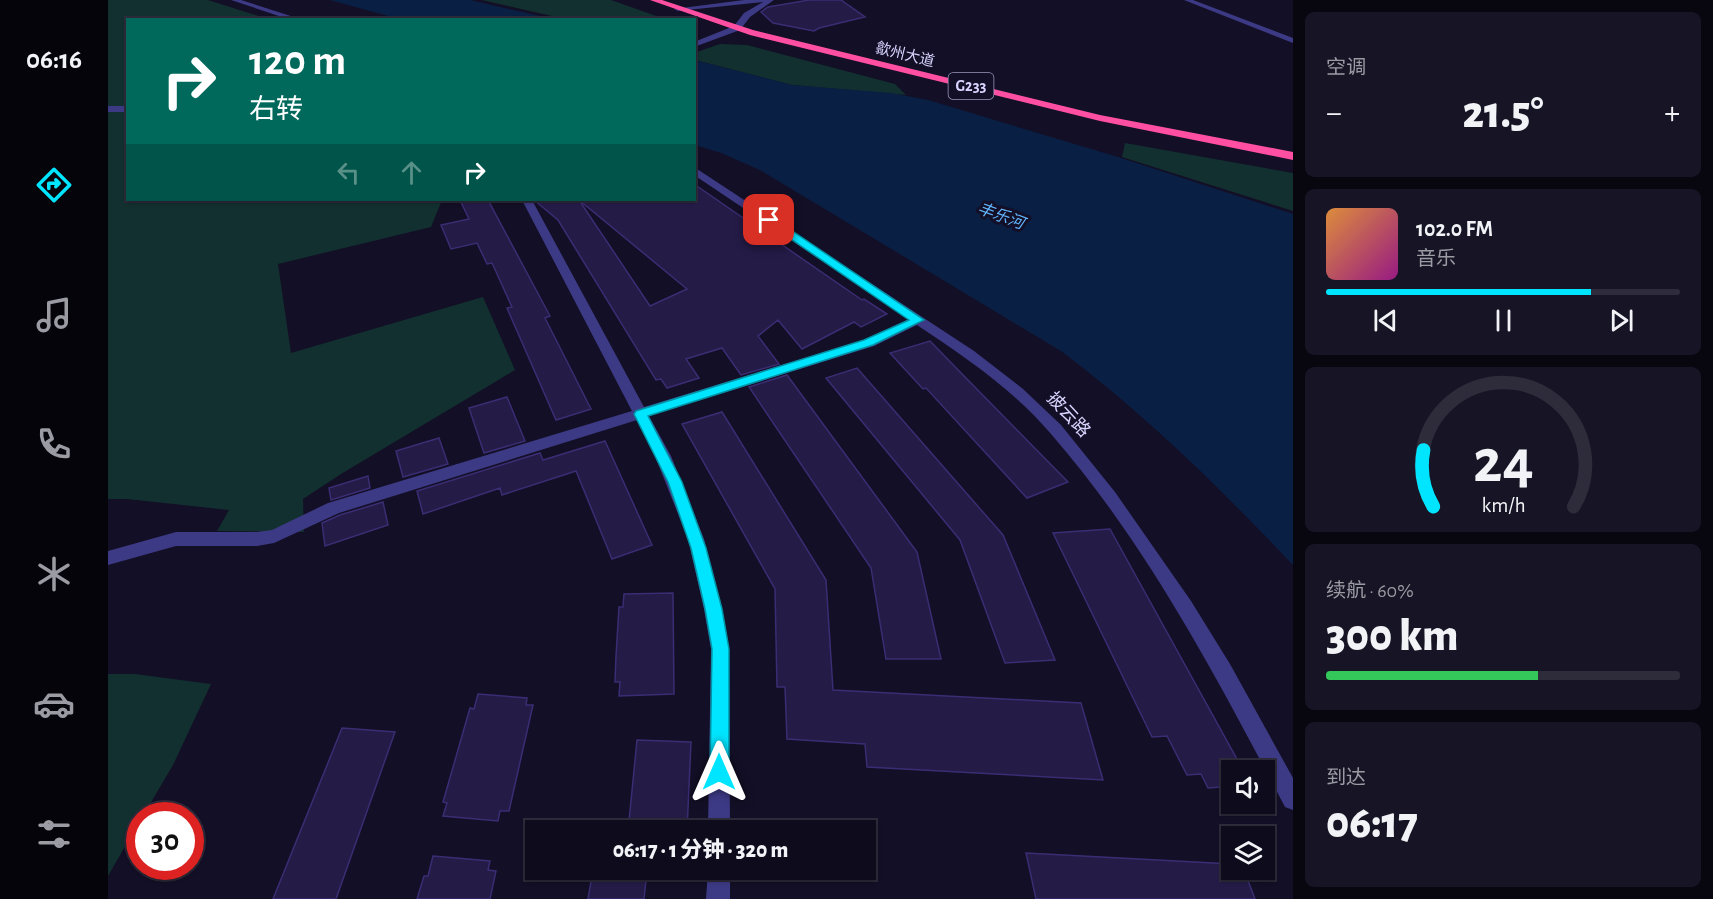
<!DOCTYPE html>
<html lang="zh">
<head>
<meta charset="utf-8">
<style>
  body { margin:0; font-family:"Alegreya Sans","Noto Sans SC",sans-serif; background:#171425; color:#f1f3f6; height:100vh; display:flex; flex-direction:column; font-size:22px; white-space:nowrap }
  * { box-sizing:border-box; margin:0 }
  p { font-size:20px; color:#9b9ba3 }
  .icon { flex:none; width:33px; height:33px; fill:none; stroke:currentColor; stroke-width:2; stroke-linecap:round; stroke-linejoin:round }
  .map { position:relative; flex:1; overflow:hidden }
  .drawer { display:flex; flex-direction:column; gap:12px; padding:12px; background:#08060f; width:420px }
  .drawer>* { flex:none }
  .guide { position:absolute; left:18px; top:18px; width:570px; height:183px; border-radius:0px; box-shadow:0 2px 4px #0004,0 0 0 2px #2e2b3b; background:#00695c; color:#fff; overflow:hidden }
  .controls { position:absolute; left:1113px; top:760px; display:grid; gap:12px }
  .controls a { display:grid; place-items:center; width:54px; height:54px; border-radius:0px; background:#0e0b1c; box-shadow:0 2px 4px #0004,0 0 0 2px #2e2b3b; font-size:30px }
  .speed { position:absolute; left:18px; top:802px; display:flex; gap:12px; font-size:30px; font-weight:700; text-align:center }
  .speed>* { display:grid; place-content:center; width:78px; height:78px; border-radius:50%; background:#0e0b1c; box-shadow:0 2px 4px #0004,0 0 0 2px #2e2b3b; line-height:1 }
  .speed .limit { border:9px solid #d22; background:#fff; color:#111 }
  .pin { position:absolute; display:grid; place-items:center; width:51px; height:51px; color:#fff; margin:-26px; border-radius:12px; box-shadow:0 3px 9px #0006 }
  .me { position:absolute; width:66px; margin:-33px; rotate:0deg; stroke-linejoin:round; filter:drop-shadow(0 0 4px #0008) }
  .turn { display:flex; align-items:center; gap:21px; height:126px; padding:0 24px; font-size:27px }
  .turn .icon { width:78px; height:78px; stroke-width:2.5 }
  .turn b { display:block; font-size:42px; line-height:51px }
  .lanes { display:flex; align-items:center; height:57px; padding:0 24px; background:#0003; justify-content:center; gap:30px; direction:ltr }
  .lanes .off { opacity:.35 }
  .big { font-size:45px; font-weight:800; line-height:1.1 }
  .drawer .widget { flex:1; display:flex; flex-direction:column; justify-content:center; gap:9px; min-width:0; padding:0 21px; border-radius:9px; background:#171425 }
  .drawer .dial { align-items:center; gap:0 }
  .dial svg { height:156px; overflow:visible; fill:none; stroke:#2e2b3b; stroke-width:7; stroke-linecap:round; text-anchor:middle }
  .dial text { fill:#f1f3f6; stroke:none }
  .song { display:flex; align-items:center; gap:18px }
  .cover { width:72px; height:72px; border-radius:9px; background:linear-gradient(135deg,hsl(30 70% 55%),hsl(310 70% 35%)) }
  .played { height:6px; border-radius:3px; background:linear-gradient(90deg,#00e5ff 75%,#2e2b3b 75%) }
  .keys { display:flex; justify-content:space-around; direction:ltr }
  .heat { display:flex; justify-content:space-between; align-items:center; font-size:33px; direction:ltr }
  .charge { height:9px; border-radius:4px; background:linear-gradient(90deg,#34c759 60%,#2e2b3b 0) }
  .trip { position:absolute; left:417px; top:820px; width:351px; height:60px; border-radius:0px; background:#0e0b1c; box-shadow:0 2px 4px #0004,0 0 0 2px #2e2b3b; font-weight:800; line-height:60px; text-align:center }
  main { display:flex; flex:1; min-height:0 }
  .tabs { display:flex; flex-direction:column; width:108px; justify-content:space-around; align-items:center; background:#06040b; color:#9b9ba3 }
  .tabs .icon { width:42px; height:42px }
  .tabs .current { color:#00e5ff }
  .tabs b { font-size:27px; color:#f1f3f6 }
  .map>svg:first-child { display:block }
</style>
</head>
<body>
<main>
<nav class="tabs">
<b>06:16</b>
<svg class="icon current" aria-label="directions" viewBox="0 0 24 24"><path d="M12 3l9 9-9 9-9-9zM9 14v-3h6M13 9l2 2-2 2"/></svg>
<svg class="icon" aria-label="music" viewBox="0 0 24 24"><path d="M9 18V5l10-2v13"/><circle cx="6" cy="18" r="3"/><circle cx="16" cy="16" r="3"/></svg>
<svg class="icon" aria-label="phone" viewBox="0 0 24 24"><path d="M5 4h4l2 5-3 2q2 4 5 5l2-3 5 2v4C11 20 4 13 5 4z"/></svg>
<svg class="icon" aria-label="climate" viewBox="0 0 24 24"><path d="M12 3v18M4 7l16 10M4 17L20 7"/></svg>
<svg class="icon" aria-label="car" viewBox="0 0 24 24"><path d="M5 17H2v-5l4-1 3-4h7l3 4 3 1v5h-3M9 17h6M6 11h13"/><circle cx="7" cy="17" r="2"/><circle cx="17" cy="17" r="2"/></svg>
<svg class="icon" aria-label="filters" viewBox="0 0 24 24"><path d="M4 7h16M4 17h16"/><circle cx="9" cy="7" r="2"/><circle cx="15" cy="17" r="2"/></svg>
</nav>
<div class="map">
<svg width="1185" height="899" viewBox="0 0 1185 899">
  <rect width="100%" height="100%" fill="#130f26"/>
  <!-- green -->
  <path fill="#12302f" d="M 0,0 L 100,0 L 160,19 L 20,20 L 19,106 L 0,106 Z
    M 374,0 L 503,0 L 557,19 L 457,19 Z
    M 612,44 L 639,45 L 787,84 L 798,95 L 684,85 L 587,60 L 586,53 Z
    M 0,111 L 19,112 L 20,200 L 334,200 L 323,227 L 170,264 L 183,353 L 375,297 L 407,370 L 233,474 L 195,499 L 196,532 L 109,531 L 121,510 L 19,499 L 0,499 Z
    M 1017,143 L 1185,173 L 1185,211 L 1014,157 Z
    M 0,674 L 27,674 L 103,684 L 65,765 L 35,816 L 32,816 L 31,822 L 0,876 Z"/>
  <!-- water -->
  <path fill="#0a1f44" d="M 222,0 L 362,0 L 445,19 L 291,19 Z
    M 586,60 L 684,85 L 783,93 L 820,100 L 1010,157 L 1185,214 L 1185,565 C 1112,488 1038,415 953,351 L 652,170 L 613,153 L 587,145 Z"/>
  <!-- building -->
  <path fill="#241b47" stroke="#3b2d73" stroke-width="1.5" d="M 701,0 L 733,0 L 757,17 L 711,28 L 706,31 L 665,23 L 653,12 L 660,7 Z
    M 586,184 L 754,300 L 756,299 L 779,314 L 753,327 L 746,322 L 694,349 L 670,320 L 650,336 L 671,364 L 633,375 L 614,348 L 578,359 L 591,378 L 559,388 L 553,379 L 548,380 L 450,220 L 426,200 L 471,200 L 542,306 L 579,289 L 471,200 L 586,200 Z
    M 352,200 L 380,200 L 442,316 L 437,318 L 483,409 L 448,420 L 399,308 L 404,307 L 384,263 L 379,264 L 369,243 L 343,249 L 333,225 L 361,219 Z
    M 822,341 L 856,376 L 960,482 L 919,498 L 818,388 L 815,389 L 782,353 Z
    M 749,368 L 895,535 L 947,660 L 897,663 L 852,540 L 718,378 Z
    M 679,375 L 809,552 L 833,659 L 778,659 L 763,568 L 641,387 Z
    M 399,397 L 417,441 L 376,453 L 361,408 Z
    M 614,412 L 718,580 L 725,690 L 973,703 L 995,780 L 759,767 L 757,744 L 679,739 L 677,687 L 669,687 L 667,589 L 574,424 Z
    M 331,438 L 340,464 L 295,477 L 288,451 Z
    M 497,441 L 544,545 L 504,559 L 468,471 L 394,495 L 392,488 L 315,514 L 309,491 L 432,453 L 435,460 Z
    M 260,476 L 262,488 L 223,500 L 221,488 Z
    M 275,502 L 280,525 L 217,546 L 214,523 L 232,515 Z
    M 1002,529 L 1135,770 L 1124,771 L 1124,786 L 1100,788 L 1093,774 L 1079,775 L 1059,736 L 1044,737 L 945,533 Z
    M 565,593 L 566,694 L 511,696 L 512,682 L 507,682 L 508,656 L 511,607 L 515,607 L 516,594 Z
    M 370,694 L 419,698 L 418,705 L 425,705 L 401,811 L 392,811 L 390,821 L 335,816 L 339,803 L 335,802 L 362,708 L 366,709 Z
    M 234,728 L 287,732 L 228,899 L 165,899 Z
    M 529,740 L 583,742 L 579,831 L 520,831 Z
    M 918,853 L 1124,864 L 1124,870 L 1136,870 L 1147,899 L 928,899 Z
    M 325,856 L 382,861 L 380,870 L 388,871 L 382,899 L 309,899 L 316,876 L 320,876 Z
    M 485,870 L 539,871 L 536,899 L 480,899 Z"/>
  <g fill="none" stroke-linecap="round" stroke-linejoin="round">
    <!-- minor -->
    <path fill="#3d3a85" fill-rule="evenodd" d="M 123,0 L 133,0 L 195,20 L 183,20 Z
      M 636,0 L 666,0 L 642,17 L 632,30 L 586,47 L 586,42 L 626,26 L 636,13 L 655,2 L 570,11 L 566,9 Z
      M 1076,0 L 1085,0 L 1185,38 L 1185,43 Z
      M 0,106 L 20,106 L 20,112 L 0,112 Z
      M 586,167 L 866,351 L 915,389 L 953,425 L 1007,492 L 1083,601 L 1122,664 L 1185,778 L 1185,810 L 1177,807 C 1109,678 1039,544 943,434 C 906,390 857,357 809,325 L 766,346 L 541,416 L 563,456 L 596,539 L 614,609 L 621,649 L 622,831 L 600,831 L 603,649 L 596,609 L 580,539 L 547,456 L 529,420 L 231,513 L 166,543 L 149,546 L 68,546 L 0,565 L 0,551 L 68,532 L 149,532 L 164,530 L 220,503 L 524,411 L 414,200 L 424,200 L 536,407 L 756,340 L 801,319 L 586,175 Z
      M 600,870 L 622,870 L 622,899 L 598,899 Z"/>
    <!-- highway -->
    <path fill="#ff4fa3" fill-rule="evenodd" d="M 542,0 L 554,0 L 645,30 L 992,115 L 1185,152 L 1185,160 L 992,121 L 642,35 Z"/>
  </g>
  <!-- route -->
  <path fill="#00e5ff" stroke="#0095a6" stroke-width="1.5" d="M 658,218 L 665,218 L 816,320 L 765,345 L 540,416 L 574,482 L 598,548 L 614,609 L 621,649 L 621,772 L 618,778 L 611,781 L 605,778 L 602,772 L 604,649 L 597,609 L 583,548 L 560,482 L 526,414 L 528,411 L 756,340 L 801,320 L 658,222 Z"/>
  <g text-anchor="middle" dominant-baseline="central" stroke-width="6" stroke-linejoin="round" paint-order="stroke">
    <!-- far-street labels -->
    <g font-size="15" fill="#d9d4ff" stroke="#130f26">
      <text transform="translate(797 55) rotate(14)">歙州大道</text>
    </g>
    <!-- shield labels -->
    <rect fill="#130f26" stroke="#9e99be" stroke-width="1.5" x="840.5" y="73" width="45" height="26" rx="4.5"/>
    <g font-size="16" font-weight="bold" fill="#d9d4ff">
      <text x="863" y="86">G233</text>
    </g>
    <!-- far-water labels -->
    <g font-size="16" font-style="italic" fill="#62b6ff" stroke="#130f26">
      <text transform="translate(893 216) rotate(20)">丰乐河</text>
    </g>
    <!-- street labels -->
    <g font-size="18" fill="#d9d4ff" stroke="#130f26">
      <text transform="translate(960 415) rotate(47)">披云路</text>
    </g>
  </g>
</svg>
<div class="controls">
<a><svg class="icon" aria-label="sound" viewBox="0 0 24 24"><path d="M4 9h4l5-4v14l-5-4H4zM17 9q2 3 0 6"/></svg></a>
<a><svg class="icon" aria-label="layers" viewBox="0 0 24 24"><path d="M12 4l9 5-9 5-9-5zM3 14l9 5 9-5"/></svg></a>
</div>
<div class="speed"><div class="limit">30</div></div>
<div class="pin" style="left:661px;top:220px;background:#d93025"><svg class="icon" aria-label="arrive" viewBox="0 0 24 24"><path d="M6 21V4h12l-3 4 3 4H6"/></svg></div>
<svg class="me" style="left:611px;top:772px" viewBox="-20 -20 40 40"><path d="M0-17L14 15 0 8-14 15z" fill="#00e5ff" stroke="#fff" stroke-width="4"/></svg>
<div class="trip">06:17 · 1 分钟 · 320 m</div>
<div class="guide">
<div class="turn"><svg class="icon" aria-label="right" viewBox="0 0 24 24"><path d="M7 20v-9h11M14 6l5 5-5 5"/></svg><div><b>120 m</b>右转</div></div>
<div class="lanes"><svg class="icon off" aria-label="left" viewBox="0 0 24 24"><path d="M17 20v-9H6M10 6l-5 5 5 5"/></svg><svg class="icon off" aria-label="ahead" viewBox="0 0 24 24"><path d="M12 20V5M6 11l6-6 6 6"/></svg><svg class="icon" aria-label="right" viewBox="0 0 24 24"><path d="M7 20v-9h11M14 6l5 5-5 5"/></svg></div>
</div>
</div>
<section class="drawer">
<div class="widget"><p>空调</p>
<div class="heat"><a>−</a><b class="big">21.5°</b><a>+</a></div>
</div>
<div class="widget">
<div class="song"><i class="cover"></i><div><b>102.0 FM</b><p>音乐</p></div></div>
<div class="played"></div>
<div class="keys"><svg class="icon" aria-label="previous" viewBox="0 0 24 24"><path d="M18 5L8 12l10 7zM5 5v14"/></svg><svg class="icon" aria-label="pause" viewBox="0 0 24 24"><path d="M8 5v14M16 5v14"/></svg><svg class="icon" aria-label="next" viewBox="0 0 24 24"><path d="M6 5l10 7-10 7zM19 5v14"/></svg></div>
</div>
<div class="widget dial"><svg viewBox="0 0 100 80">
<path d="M14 69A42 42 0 1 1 86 69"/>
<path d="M14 69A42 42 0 0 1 9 40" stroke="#00e5ff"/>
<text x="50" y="56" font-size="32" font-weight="700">24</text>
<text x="50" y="72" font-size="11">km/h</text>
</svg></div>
<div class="widget"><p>续航 · 60%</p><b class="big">300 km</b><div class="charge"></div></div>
<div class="widget"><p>到达</p><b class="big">06:17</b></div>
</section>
</main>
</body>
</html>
